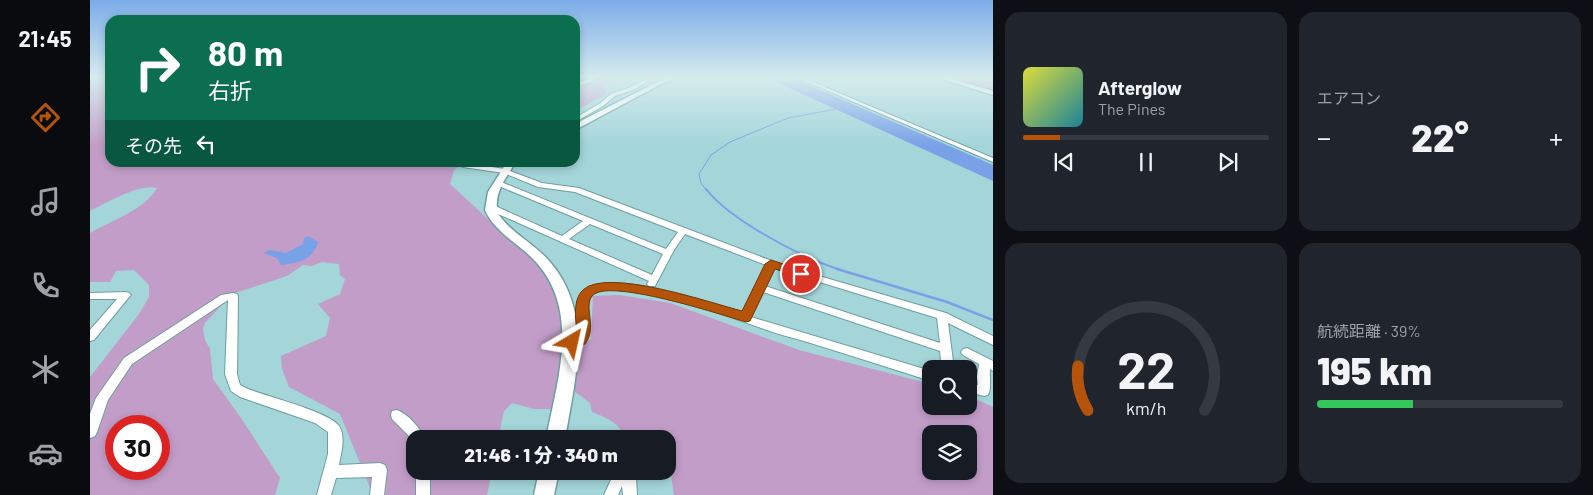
<!DOCTYPE html>
<html lang="ja">
<head>
<meta charset="utf-8">
<style>
  body { margin:0; font-family:Barlow,"Noto Sans JP",sans-serif; background:#20242c; color:#f1f3f6; height:100vh; display:flex; flex-direction:column; font-size:19px; white-space:nowrap }
  * { box-sizing:border-box; margin:0 }
  p { font-size:16px; color:#9ea1a6 }
  .icon { flex:none; width:28px; height:28px; fill:none; stroke:currentColor; stroke-width:2; stroke-linecap:round; stroke-linejoin:round }
  .map { position:relative; flex:1; overflow:hidden }
  .side { display:flex; flex-direction:column; gap:12px; padding:12px; background:#0d0f14; width:600px }
  .side>* { flex:none }
  .top-card { position:absolute; left:15px; top:15px; width:475px; height:152px; border-radius:15px; box-shadow:0 2px 8px #0003; background:#0b6e4f; color:#fff; overflow:hidden }
  .tools { position:absolute; left:832px; top:360px; display:grid; gap:10px }
  .tools a { display:grid; place-items:center; width:55px; height:55px; border-radius:10px; background:#171b24; box-shadow:0 2px 8px #0003; font-size:25px }
  .speed { position:absolute; left:15px; top:415px; display:flex; gap:10px; font-size:25px; font-weight:700; text-align:center }
  .speed>* { display:grid; place-content:center; width:65px; height:65px; border-radius:50%; background:#171b24; box-shadow:0 2px 8px #0003; line-height:1 }
  .speed .limit { border:8px solid #d22; background:#fff; color:#111 }
  .pin { position:absolute; display:grid; place-items:center; width:42px; height:42px; color:#fff; margin:-21px; border:2px solid #fff; border-radius:50%; box-shadow:0 1px 5px #0007 }
  .me { position:absolute; width:55px; margin:-28px; rotate:36deg; stroke-linejoin:round; filter:drop-shadow(0 0 4px #0008) }
  .turn { display:flex; align-items:center; gap:18px; height:105px; padding:0 20px; font-size:22px }
  .turn .icon { width:65px; height:65px; stroke-width:2.5 }
  .turn b { display:block; font-size:35px; line-height:42px }
  .then { display:flex; align-items:center; height:48px; padding:0 20px; background:#0003; gap:10px; font-size:19px }
  .big { font-size:38px; font-weight:800; line-height:1.1 }
  .side .widget { flex:1; display:flex; flex-direction:column; justify-content:center; gap:8px; min-width:0; padding:0 18px; border-radius:15px; background:#20242c }
  .side .dial { align-items:center; gap:0 }
  .dial svg { height:130px; overflow:visible; fill:none; stroke:#363941; stroke-width:7; stroke-linecap:round; text-anchor:middle }
  .dial text { fill:#f1f3f6; stroke:none }
  .song { display:flex; align-items:center; gap:15px }
  .cover { width:60px; height:60px; border-radius:8px; background:linear-gradient(135deg,hsl(60 70% 55%),hsl(190 70% 35%)) }
  .played { height:5px; border-radius:2px; background:linear-gradient(90deg,#b45309 15%,#363941 15%) }
  .keys { display:flex; justify-content:space-around; direction:ltr }
  .heat { display:flex; justify-content:space-between; align-items:center; font-size:28px; direction:ltr }
  .charge { height:8px; border-radius:4px; background:linear-gradient(90deg,#34c759 39%,#363941 0) }
  .side .tiles { flex:1; display:grid; gap:12px; grid-template-columns:repeat(2,1fr) }
  .trip { position:absolute; left:316px; top:430px; width:270px; height:50px; border-radius:15px; background:#171b24; box-shadow:0 2px 8px #0003; font-weight:800; line-height:50px; text-align:center }
  main { display:flex; flex:1; min-height:0 }
  .menu { display:flex; flex-direction:column; width:90px; justify-content:space-around; align-items:center; background:#090b0e; color:#9ea1a6 }
  .menu .icon { width:35px; height:35px }
  .menu .selected { color:#b45309 }
  .menu b { font-size:22px; color:#f1f3f6 }
  .map>svg:first-child { display:block }
</style>
</head>
<body>
<main>
<nav class="menu">
<b>21:45</b>
<svg class="icon selected" aria-label="directions" viewBox="0 0 24 24"><path d="M12 3l9 9-9 9-9-9zM9 14v-3h6M13 9l2 2-2 2"/></svg>
<svg class="icon" aria-label="music" viewBox="0 0 24 24"><path d="M9 18V5l10-2v13"/><circle cx="6" cy="18" r="3"/><circle cx="16" cy="16" r="3"/></svg>
<svg class="icon" aria-label="phone" viewBox="0 0 24 24"><path d="M5 4h4l2 5-3 2q2 4 5 5l2-3 5 2v4C11 20 4 13 5 4z"/></svg>
<svg class="icon" aria-label="climate" viewBox="0 0 24 24"><path d="M12 3v18M4 7l16 10M4 17L20 7"/></svg>
<svg class="icon" aria-label="car" viewBox="0 0 24 24"><path d="M5 17H2v-5l4-1 3-4h7l3 4 3 1v5h-3M9 17h6M6 11h13"/><circle cx="7" cy="17" r="2"/><circle cx="17" cy="17" r="2"/></svg>
</nav>
<div class="map">
<svg width="903" height="495" viewBox="0 0 903 495">
  <rect width="100%" height="100%" fill="#a3d5d9"/>
  <!-- green -->
  <path fill="#c29dc8" fill-rule="evenodd" d="M 0,77 L 20,77 L 20,162 L 368,163 L 370,166 L 364,170 L 360,184 L 411,231 L 446,260 L 466,286 L 476,343 L 464,409 L 444,409 L 422,403 L 414,411 L 408,439 L 325,439 L 325,471 L 402,471 L 397,495 L 283,495 L 250,414 L 199,387 L 192,369 L 191,356 L 236,336 L 240,318 L 228,304 L 250,294 L 255,279 L 250,275 L 249,264 L 232,262 L 222,266 L 213,265 L 197,276 L 142,294 L 115,323 L 113,329 L 115,340 L 120,349 L 123,379 L 151,418 L 190,478 L 185,495 L 0,495 L 0,377 L 49,314 L 59,297 L 59,285 L 44,270 L 26,271 L 20,282 L 0,282 L 0,233 C 21,221 54,210 67,188 C 50,183 16,203 0,211 ZM 26,426 L 69,426 L 69,469 L 26,469 Z
    M 485,77 L 535,77 L 529,81 L 513,84 L 516,86 L 514,88 L 516,93 L 513,96 L 485,111 Z
    M 850,77 L 903,78 L 903,92 Z
    M 529,295 L 580,303 L 709,350 L 841,384 L 841,406 L 879,406 L 879,396 L 903,407 L 903,495 L 584,495 L 578,454 L 578,439 L 534,439 C 531,422 516,418 502,412 L 500,403 L 481,389 L 489,348 L 501,339 L 503,296 ZM 841,434 L 879,434 L 879,471 L 841,471 Z"/>
  <!-- water -->
  <path fill="#78a1e8" d="M 675,77 L 700,77 L 903,165 L 903,181 Z
    M 218,236 L 228,242 C 223,260 208,263 191,265 L 187,258 L 174,253 L 179,250 L 196,253 L 213,244 L 214,238 Z"/>
  <g fill="none" stroke-linecap="round" stroke-linejoin="round">
    <!-- stream-far2 -->
    <path stroke="#78a1e8" stroke-width="1" d="M 617,191 L 611,183 L 609,174 L 621,155 L 640,142 L 698,118 L 747,109"/>
    <!-- stream-far1 -->
    <path stroke="#78a1e8" stroke-width="2" d="M 616,189 C 641,221 713,258 751,270"/>
    <!-- stream -->
    <path stroke="#78a1e8" stroke-width="2.5" d="M 747,269 L 857,302 L 903,320"/>
    <defs>
      <path id="minor" d="M 560,77 L 565,77 L 543,90 L 525,96 L 513,106 L 485,122 L 485,118 L 509,104 L 521,94 L 539,88 Z
        M 706,77 L 711,77 L 903,158 L 903,162 Z
        M 368,162 L 415,169 L 452,183 L 489,188 L 698,267 L 856,313 L 903,336 L 903,345 L 858,323 L 864,369 L 852,369 L 850,351 L 673,292 L 661,317 L 841,371 L 841,381 C 799,368 757,354 714,341 C 701,337 687,334 674,329 C 630,314 571,289 525,289 C 473,289 518,332 489,344 C 485,345 483,346 478,345 L 476,342 C 479,337 486,337 489,332 C 490,322 485,308 489,298 C 504,261 625,304 652,314 L 676,265 L 595,234 L 584,250 L 565,286 L 559,286 L 557,284 L 559,281 L 397,209 L 396,207 L 397,205 L 403,205 L 472,236 L 493,221 L 404,184 L 408,182 L 411,182 L 576,249 L 588,232 L 485,192 L 448,187 L 414,173 L 373,167 L 371,166 ZM 500,224 L 573,254 L 562,275 L 479,239 ZM 684,268 L 847,318 L 850,343 L 675,286 Z
        M 36,292 L 39,293 L 41,295 L 39,297 L 4,340 L 0,341 L 0,330 L 27,299 L 0,299 L 0,293 Z
        M 143,293 L 147,294 L 148,296 L 147,374 L 150,385 L 158,389 C 176,396 240,412 249,426 C 256,436 251,454 249,465 L 290,463 L 295,465 L 297,470 L 294,495 L 280,495 L 282,477 L 246,478 L 241,495 L 227,495 L 238,454 L 238,432 L 225,423 L 150,397 L 141,391 L 135,374 L 138,300 L 42,364 L 18,400 L 7,432 L 5,436 L 0,438 L 0,414 L 6,398 L 34,358 L 131,295 Z
        M 877,348 L 903,361 L 903,371 L 900,369 C 899,378 902,387 898,395 L 894,396 L 879,392 L 879,382 L 888,385 L 887,377 L 889,364 L 873,355 L 871,352 L 873,349 Z
        M 307,410 C 318,414 330,428 335,439 L 325,439 L 325,444 L 323,443 L 321,438 L 302,419 L 301,415 L 302,411 Z
        M 326,471 L 340,471 L 340,495 L 326,495 Z
        M 525,471 L 544,472 L 546,477 L 547,495 L 533,495 L 532,486 L 528,495 L 514,495 Z"/>
      <path id="major" d="M 845,77 L 854,77 L 903,91 L 903,95 Z"/>
      <path id="highway" d="M 504,77 L 513,77 L 485,88 L 485,84 Z
        M 581,77 L 590,77 L 573,83 L 485,130 L 485,124 L 569,81 Z
        M 417,162 L 426,162 C 416,177 401,197 409,215 C 422,234 445,244 460,262 C 504,313 485,379 475,439 L 456,439 C 467,381 491,312 446,262 C 430,244 405,233 395,210 L 398,192 Z
        M 449,471 L 469,471 L 464,495 L 444,495 Z"/>
    </defs>
    <!-- minor casing -->
    <use href="#minor" stroke="#6d9ea1" stroke-width="2"/>
    <!-- major casing -->
    <use href="#major" stroke="#6d9ea1" stroke-width="3"/>
    <!-- highway casing -->
    <use href="#highway" stroke="#6d9ea1" stroke-width="3"/>
    <!-- minor -->
    <use href="#minor" fill="#fff" fill-rule="evenodd"/>
    <!-- major -->
    <use href="#major" fill="#fff" fill-rule="evenodd"/>
    <!-- highway -->
    <use href="#highway" fill="#fff" fill-rule="evenodd"/>
  </g>
  <!-- sky -->
  <linearGradient id="sky" x2="0" y2="1"><stop stop-color="#7bace8"/><stop offset="0.53" stop-color="#d6ecee"/><stop offset="1" stop-color="#d6ecee" stop-opacity="0"/></linearGradient>
  <rect width="903" height="146" fill="url(#sky)"/>
  <!-- route -->
  <path fill="#b45309" stroke="#753606" d="M 681,260 L 715,271 L 717,274 L 711,277 L 685,269 L 660,321 L 656,322 C 632,315 517,277 502,296 C 493,308 508,327 495,344 L 482,347 L 477,346 L 475,342 L 477,338 L 487,334 C 486,321 482,300 493,290 C 516,267 621,303 652,311 L 675,264 Z"/>
</svg>
<div class="tools">
<a><svg class="icon" aria-label="search" viewBox="0 0 24 24"><circle cx="10" cy="10" r="6"/><path d="M15 15l6 6"/></svg></a>
<a><svg class="icon" aria-label="layers" viewBox="0 0 24 24"><path d="M12 4l9 5-9 5-9-5zM3 14l9 5 9-5"/></svg></a>
</div>
<div class="speed"><div class="limit">30</div></div>
<div class="pin" style="left:711px;top:274px;background:#d93025"><svg class="icon" aria-label="arrive" viewBox="0 0 24 24"><path d="M6 21V4h12l-3 4 3 4H6"/></svg></div>
<svg class="me" style="left:482px;top:342px" viewBox="-20 -20 40 40"><path d="M0-17L14 15 0 8-14 15z" fill="#b45309" stroke="#fff" stroke-width="4"/></svg>
<div class="trip">21:46 · 1 分 · 340 m</div>
<div class="top-card">
<div class="turn"><svg class="icon" aria-label="right" viewBox="0 0 24 24"><path d="M7 20v-9h11M14 6l5 5-5 5"/></svg><div><b>80 m</b>右折</div></div>
<div class="then">その先<svg class="icon" aria-label="left" viewBox="0 0 24 24"><path d="M17 20v-9H6M10 6l-5 5 5 5"/></svg></div>
</div>
</div>
<section class="side">
<div class="tiles">
<div class="widget">
<div class="song"><i class="cover"></i><div><b>Afterglow</b><p>The Pines</p></div></div>
<div class="played"></div>
<div class="keys"><svg class="icon" aria-label="previous" viewBox="0 0 24 24"><path d="M18 5L8 12l10 7zM5 5v14"/></svg><svg class="icon" aria-label="pause" viewBox="0 0 24 24"><path d="M8 5v14M16 5v14"/></svg><svg class="icon" aria-label="next" viewBox="0 0 24 24"><path d="M6 5l10 7-10 7zM19 5v14"/></svg></div>
</div>
<div class="widget"><p>エアコン</p>
<div class="heat"><a>−</a><b class="big">22°</b><a>+</a></div>
</div>
<div class="widget dial"><svg viewBox="0 0 100 80">
<path d="M14 69A42 42 0 1 1 86 69"/>
<path d="M14 69A42 42 0 0 1 8 42" stroke="#b45309"/>
<text x="50" y="56" font-size="32" font-weight="700">22</text>
<text x="50" y="72" font-size="11">km/h</text>
</svg></div>
<div class="widget"><p>航続距離 · 39%</p><b class="big">195 km</b><div class="charge"></div></div>
</div>
</section>
</main>
</body>
</html>
